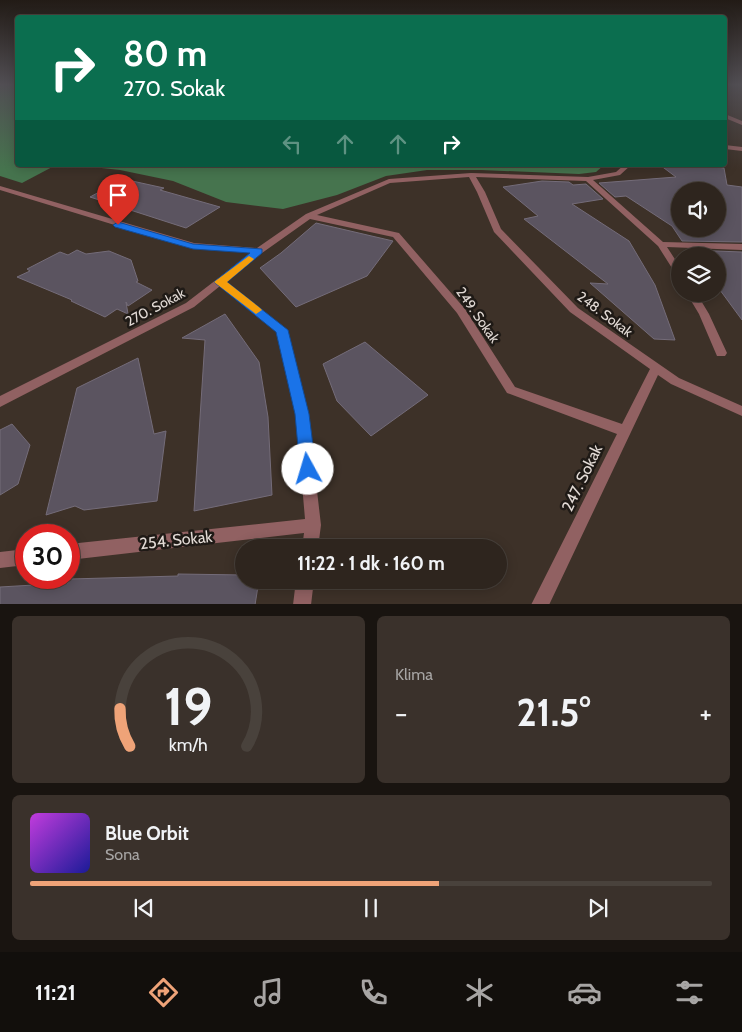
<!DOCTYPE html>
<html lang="tr">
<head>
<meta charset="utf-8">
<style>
  body { margin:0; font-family:Cabin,sans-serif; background:#3a312b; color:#f1f3f6; height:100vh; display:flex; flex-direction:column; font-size:19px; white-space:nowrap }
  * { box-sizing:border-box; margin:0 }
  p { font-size:16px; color:#a7a5a4 }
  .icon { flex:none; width:28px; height:28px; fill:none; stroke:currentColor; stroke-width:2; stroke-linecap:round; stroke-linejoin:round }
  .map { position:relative; height:604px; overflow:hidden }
  .panel { display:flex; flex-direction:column; gap:12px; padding:12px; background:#191410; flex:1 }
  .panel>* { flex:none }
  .banner { position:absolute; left:15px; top:15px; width:712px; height:152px; border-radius:5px; box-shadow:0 2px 12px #0003,0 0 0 1px #49423c; background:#0b6e4f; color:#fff; overflow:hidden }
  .fabs { position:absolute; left:671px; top:182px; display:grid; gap:10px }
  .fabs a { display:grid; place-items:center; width:55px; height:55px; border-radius:50%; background:#2e251e; box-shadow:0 2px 12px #0003,0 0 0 1px #49423c; font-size:25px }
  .speed { position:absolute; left:15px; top:524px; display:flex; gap:10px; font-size:25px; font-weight:700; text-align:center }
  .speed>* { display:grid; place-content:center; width:65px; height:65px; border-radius:50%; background:#2e251e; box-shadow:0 2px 12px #0003,0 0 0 1px #49423c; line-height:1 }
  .speed .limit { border:8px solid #d22; background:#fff; color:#111 }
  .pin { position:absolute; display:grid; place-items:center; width:42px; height:42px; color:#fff; margin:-51px -21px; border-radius:50% 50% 50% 0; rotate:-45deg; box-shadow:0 0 5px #0007 }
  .pin .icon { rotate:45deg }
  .me { position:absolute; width:55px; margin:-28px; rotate:354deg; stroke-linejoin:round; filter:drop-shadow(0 0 4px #0008) }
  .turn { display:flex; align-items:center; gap:18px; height:105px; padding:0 25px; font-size:22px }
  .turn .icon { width:65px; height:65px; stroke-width:2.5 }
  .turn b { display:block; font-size:35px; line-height:42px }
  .lanes { display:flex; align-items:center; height:48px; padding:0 25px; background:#0003; justify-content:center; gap:25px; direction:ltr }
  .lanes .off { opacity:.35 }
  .big { font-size:38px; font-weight:700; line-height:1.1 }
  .panel .widget { flex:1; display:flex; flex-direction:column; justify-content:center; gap:8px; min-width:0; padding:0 18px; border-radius:8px; background:#3a312b }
  .panel .dial { align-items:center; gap:0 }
  .dial svg { height:130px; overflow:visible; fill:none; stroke:#49423c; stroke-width:7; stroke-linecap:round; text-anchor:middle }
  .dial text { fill:#f1f3f6; stroke:none }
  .song { display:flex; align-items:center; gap:15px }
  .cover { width:60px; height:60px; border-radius:8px; background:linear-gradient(135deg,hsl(290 70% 55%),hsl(240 70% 35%)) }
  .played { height:5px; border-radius:2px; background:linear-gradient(90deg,#efa378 60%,#49423c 60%) }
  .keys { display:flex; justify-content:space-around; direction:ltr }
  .heat { display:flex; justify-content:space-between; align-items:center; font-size:28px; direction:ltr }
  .panel .tiles { flex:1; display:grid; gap:12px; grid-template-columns:1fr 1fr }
  .widget:last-child { grid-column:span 2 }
  .trip { position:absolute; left:235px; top:539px; width:272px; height:50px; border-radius:25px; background:#2e251e; box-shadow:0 2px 12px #0003,0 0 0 1px #49423c; font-weight:700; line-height:50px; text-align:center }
  .tab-bar { display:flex; height:80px; justify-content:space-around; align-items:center; background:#120f0c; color:#a7a5a4 }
  .tab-bar .icon { width:35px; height:35px }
  .tab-bar .on { color:#efa378 }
  .tab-bar b { font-size:22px; color:#f1f3f6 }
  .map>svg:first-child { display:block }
</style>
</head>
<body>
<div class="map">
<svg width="742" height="605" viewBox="0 0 742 605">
  <rect width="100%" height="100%" fill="#3d3128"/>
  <!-- forest -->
  <path fill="#46744e" d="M 0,84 L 17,84 L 18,165 L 56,165 L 22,183 L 0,176 Z
    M 74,165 L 604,165 L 596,172 L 579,174 L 481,170 L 427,170 L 386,176 L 337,195 L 283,209 L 226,202 L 173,181 L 120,170 Z"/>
  <!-- building -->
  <path fill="#5b5460" stroke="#746c79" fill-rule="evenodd" d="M 660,165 L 702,165 L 724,168 L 727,185 L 742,187 L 742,242 L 682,241 L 672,226 L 626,196 L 615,197 L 599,183 L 676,177 ZM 680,191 L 718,191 L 718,229 L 680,229 Z
    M 123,179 L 164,188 L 160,190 L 220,207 L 186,228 L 90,197 Z
    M 542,181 L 569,182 L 573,185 L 586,184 L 603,199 L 572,204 L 629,241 L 655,285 L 675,340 L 654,339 L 590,283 L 608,284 L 524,219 L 538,216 L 503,187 Z
    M 316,223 L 393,241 L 367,276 L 296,307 L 260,268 L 281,253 Z
    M 77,250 L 86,254 L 109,251 L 131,260 L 138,281 L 136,282 L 152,290 L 128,306 L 126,302 L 128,314 L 117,309 L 105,317 L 71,301 L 72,300 L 17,277 L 30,271 L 27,269 L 60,252 L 68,255 Z
    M 689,250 L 742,252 L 742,320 L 720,290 L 724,285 L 718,279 L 718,256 L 694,256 Z
    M 225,314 L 259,362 L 268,417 L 272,495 L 194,511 L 205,340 L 182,338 Z
    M 365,342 L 428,395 L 371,436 L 337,401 L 323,364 Z
    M 138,358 L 154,434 L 166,431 L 157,501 L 84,510 L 75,506 L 46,515 L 77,388 Z
    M 12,424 L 30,445 L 18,484 L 0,495 L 0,430 Z
    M 178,574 L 244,575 L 244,580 L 259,580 L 255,605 L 0,605 L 0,587 L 68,583 L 70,579 L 178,576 Z"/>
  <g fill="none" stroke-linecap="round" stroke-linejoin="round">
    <!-- minor -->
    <path fill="#916162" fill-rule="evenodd" d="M 725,114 L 742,121 L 742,125 L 725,118 Z
      M 725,145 L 742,147 L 742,151 L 725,149 Z
      M 624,165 L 631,165 L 620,175 L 593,180 L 663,242 L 742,244 L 742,250 L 667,247 L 680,267 L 680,277 L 677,276 L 658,246 L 586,181 L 476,177 L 485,192 L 501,229 L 578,308 L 679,378 L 742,406 L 742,416 L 671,384 L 658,375 L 549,605 L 531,605 L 617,434 L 507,393 L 457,313 L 393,237 L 310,219 L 262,253 L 226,282 L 287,330 L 308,414 L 321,525 L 318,548 L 302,548 L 304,533 L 69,560 L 69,544 L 305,519 L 296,414 L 277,331 L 220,286 L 194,307 L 0,407 L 0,396 L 186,303 L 251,253 L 190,248 L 0,190 L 0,186 L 194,243 L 257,248 L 306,214 L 389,179 L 471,173 L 588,177 L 616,172 ZM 469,177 L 477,192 L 494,232 L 570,312 L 650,369 L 622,424 L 515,387 L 465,309 L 399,233 L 317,215 L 390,183 Z
      M 687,294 L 697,294 L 709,314 L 727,353 L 725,356 L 717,356 L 699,314 Z
      M 26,549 L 26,565 L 0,568 L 0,552 Z
      M 296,580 L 314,580 L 311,605 L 293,605 Z"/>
  </g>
  <!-- sky -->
  <linearGradient id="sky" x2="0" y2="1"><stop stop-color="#221b16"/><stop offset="0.5" stop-color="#514e53"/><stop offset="1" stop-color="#514e53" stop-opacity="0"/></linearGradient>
  <rect width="742" height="169" fill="url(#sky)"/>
  <!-- route -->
  <path fill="#1a73e8" stroke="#114b97" d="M 118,222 L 193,244 L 262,249 L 262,253 L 227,282 L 288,330 L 309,414 L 316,469 L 313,474 L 308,476 L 302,474 L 300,469 L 295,414 L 276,332 L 214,282 L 250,253 L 193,249 L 115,227 L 113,225 Z"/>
  <!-- slow -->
  <path fill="#f59e0b" d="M 249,256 L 254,259 L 252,261 L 227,282 L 260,308 L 262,310 L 256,314 L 214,282 Z"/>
  <g text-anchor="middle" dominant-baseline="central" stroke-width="5" stroke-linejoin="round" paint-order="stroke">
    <!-- street labels -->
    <g font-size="14" fill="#e3dbd6" stroke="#1f1a16">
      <text transform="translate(155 307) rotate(-28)">270. Sokak</text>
      <text transform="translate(605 314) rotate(37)">248. Sokak</text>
      <text transform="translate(478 315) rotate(55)">249. Sokak</text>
    </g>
    <!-- near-street labels -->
    <g font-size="16" fill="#e3dbd6" stroke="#1f1a16">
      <text transform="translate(582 478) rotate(-64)">247. Sokak</text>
      <text transform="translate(176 540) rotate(-6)">254. Sokak</text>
    </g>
  </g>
</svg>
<div class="fabs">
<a><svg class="icon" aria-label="sound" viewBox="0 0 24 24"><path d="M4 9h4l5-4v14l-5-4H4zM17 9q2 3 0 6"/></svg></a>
<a><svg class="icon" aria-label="layers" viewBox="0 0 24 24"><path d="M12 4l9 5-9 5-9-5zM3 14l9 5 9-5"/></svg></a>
</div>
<div class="speed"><div class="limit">30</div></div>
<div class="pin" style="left:118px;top:225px;background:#d93025"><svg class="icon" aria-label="arrive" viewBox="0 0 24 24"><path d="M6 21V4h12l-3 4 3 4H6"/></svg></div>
<svg class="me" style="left:308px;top:469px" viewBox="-20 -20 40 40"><circle r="19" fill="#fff"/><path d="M0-13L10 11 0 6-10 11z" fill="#1a73e8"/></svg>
<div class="trip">11:22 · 1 dk · 160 m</div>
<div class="banner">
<div class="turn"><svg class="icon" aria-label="right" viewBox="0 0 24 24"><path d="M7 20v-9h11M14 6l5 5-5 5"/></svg><div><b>80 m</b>270. Sokak</div></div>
<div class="lanes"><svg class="icon off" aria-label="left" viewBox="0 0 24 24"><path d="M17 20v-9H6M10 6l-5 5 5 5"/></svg><svg class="icon off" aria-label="ahead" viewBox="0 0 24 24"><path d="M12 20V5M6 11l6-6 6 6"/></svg><svg class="icon off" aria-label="ahead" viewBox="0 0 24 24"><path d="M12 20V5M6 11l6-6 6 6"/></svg><svg class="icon" aria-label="right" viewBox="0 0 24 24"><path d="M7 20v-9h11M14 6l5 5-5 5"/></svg></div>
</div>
</div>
<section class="panel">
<div class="tiles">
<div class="widget dial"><svg viewBox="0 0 100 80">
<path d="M14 69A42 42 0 1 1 86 69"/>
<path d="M14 69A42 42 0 0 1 8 46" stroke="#efa378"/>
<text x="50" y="56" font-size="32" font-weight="700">19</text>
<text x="50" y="72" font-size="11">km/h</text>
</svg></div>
<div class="widget"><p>Klima</p>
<div class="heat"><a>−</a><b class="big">21.5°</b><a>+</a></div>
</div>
<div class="widget">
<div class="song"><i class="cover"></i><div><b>Blue Orbit</b><p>Sona</p></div></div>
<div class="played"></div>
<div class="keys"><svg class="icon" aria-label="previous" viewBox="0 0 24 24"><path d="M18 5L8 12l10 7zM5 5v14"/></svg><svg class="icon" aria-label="pause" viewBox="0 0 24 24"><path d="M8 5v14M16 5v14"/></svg><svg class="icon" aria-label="next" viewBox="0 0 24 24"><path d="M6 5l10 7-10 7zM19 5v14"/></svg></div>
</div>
</div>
</section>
<nav class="tab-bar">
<b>11:21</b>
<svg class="icon on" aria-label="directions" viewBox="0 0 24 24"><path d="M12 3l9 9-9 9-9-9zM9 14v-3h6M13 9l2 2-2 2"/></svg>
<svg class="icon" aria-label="music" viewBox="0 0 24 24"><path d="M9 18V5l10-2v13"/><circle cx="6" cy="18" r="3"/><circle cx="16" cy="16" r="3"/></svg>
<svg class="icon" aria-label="phone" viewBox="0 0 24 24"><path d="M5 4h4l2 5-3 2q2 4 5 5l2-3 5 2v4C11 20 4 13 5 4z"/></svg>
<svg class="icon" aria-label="climate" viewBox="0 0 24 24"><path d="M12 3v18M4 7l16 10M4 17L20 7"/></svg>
<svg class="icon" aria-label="car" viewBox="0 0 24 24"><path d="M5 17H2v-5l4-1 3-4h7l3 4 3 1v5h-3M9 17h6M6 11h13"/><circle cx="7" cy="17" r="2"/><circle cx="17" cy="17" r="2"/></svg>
<svg class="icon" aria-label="filters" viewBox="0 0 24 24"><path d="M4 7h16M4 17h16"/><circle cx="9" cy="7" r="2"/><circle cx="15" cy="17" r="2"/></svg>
</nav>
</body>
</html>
